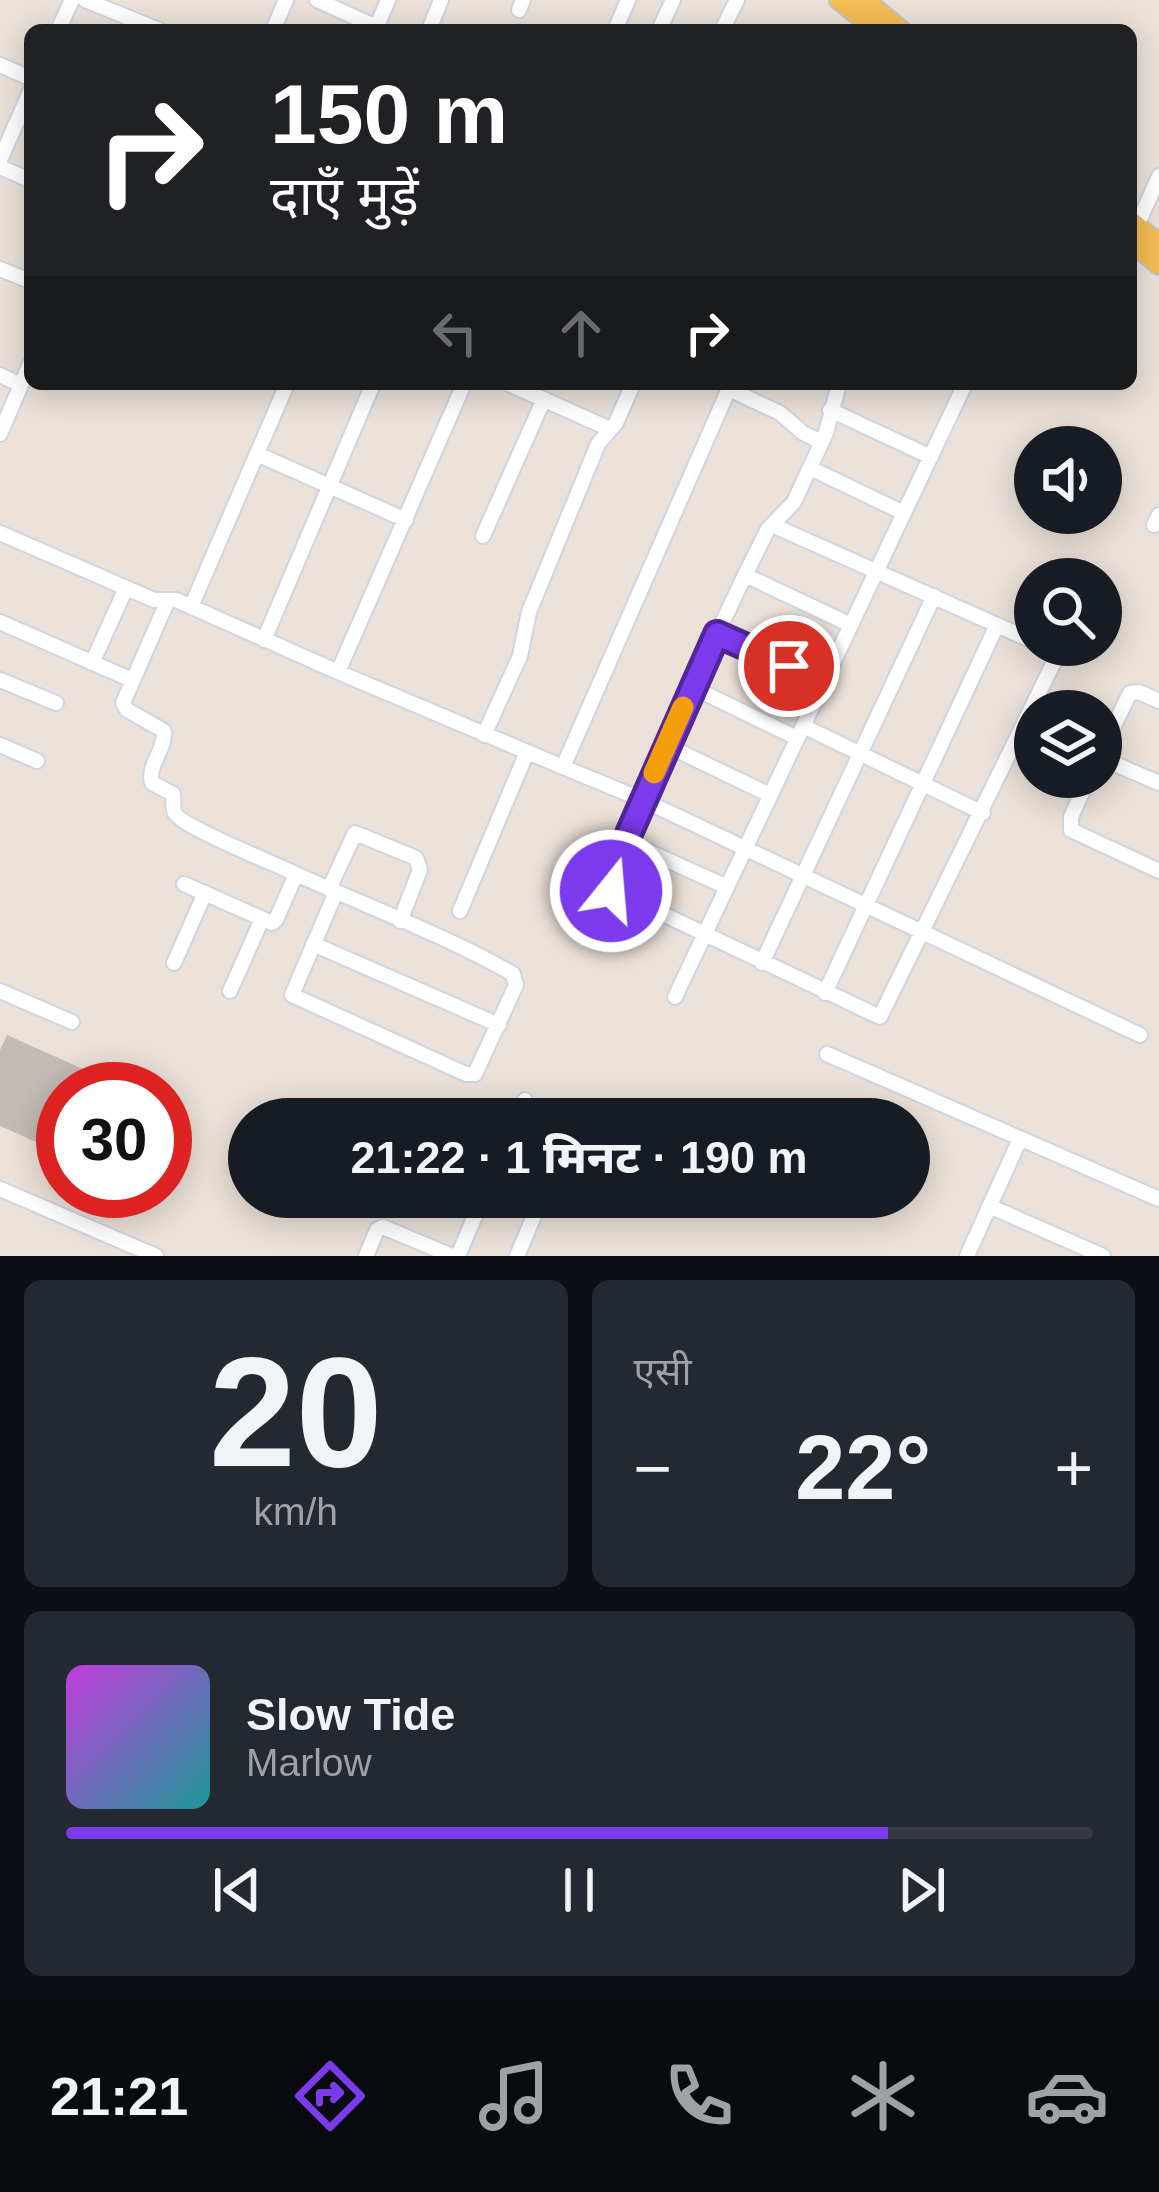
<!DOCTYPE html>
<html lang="hi">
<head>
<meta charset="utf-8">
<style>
  body { margin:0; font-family:Arial,"Noto Sans Devanagari",sans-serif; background:#242831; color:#f1f3f6; height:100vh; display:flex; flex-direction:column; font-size:45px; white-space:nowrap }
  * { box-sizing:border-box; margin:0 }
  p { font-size:39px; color:#9ea1a6 }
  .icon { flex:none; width:66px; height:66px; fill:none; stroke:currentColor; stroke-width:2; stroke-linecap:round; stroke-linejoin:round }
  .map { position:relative; height:1256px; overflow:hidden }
  .panel { display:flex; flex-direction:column; gap:24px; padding:24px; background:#0d0f14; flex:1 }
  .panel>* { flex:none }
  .guide { position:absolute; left:24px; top:24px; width:1113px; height:366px; border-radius:18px; box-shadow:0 6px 30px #0003; background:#202124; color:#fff; overflow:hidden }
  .fabs { position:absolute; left:1014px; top:426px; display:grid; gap:24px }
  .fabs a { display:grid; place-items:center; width:108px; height:108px; border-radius:50%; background:#171b24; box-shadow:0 6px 30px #0003; font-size:60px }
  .speed { position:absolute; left:36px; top:1062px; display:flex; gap:24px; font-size:60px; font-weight:700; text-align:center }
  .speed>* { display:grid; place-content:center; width:156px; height:156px; border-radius:50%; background:#171b24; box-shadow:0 6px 30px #0003; line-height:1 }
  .speed .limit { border:18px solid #d22; background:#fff; color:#111 }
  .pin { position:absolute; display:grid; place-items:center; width:102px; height:102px; color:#fff; margin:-51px; border:6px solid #fff; border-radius:50%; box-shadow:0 3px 12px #0007 }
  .me { position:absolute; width:132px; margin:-66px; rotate:17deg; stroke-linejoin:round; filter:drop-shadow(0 0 9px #0008) }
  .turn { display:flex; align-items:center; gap:42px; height:252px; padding:0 48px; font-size:54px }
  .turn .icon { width:156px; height:156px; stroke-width:2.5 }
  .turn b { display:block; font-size:84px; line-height:102px }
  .lanes { display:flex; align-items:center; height:114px; padding:0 48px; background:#0003; justify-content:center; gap:60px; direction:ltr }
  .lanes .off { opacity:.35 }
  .big { font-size:90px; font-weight:800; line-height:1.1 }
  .panel .widget { flex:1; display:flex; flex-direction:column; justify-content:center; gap:18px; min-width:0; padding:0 42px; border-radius:18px; background:#242831 }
  .panel .dial { align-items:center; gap:0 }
  .dial b { font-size:156px; line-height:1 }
  .song { display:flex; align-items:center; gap:36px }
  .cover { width:144px; height:144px; border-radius:18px; background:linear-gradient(135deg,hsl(290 70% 55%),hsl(180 70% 35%)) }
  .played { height:12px; border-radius:6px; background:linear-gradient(90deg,#7c3aed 80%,#363941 80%) }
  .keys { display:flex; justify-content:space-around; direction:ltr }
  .heat { display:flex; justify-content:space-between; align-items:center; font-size:66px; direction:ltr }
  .panel .tiles { flex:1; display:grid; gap:24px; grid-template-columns:1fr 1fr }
  .widget:last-child { grid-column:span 2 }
  .trip { position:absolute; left:228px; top:1098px; width:702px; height:120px; border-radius:60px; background:#171b24; box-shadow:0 6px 30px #0003; font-weight:800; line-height:120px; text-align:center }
  .dock { display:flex; height:192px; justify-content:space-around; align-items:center; background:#090b0e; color:#9ea1a6 }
  .dock .icon { width:84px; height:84px }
  .dock .selected { color:#7c3aed }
  .dock b { font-size:54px; color:#f1f3f6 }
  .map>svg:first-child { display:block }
</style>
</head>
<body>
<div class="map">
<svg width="1159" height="1256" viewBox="0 0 1159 1256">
  <rect width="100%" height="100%" fill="#ebe1d9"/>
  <!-- building -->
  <path fill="#c3bbb6" d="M 7,1035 L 92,1073 L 84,1089 L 63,1089 L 63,1136 L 56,1151 L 0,1126 L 0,1050 Z"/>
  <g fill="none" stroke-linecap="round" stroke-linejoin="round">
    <defs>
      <path id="minor" d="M 85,0 L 159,30
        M 317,0 L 372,25 L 379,21 L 388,0
        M 519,10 L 523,0
        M 58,30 L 72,0
        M 273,30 L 286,0
        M 429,30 L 441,0
        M 615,30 L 628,0
        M 659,30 L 673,0
        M 722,30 L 737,0
        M 0,65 L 30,78
        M 0,160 L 30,92
        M 0,167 L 30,180
        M 1137,226 L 1159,176
        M 0,269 L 30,281
        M 0,375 L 21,385
        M 464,384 L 338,672 L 563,767 L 731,384
        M 509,384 L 610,429
        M 839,384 L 826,433 L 794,502 L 768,529 L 745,575 L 687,697 L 608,888 L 880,1017 L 1054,662 L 1053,651 L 1041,645
        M 729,389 L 780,413 L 803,433 L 822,442
        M 830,410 L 931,457
        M 0,434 L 30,364
        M 257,454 L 406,520
        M 810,468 L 904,513
        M 772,525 L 1035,642
        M 1154,525 L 1159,515
        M 0,533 L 154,600 L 176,600 L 338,672
        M 483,536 L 544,399
        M 745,575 L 851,625
        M 168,600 L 123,703 L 127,710 L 164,731 C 166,749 147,765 152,783 L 173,794 C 174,801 172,808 175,813 C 180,826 278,865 296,874 C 368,907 445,935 513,974 L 516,985 L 475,1074 L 466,1074 L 292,995 L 336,892
        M 191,607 L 287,384
        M 0,622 L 132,680
        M 717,634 L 825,681
        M 264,640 L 373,384
        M 92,663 L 126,588
        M 0,680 L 56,703
        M 692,687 L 797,738
        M 803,726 L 983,813
        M 484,735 L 520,656 L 529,612 L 598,444 L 616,423 L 633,384
        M 0,745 L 37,761
        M 666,745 L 770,795
        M 1101,752 L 1130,693 L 1139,692 L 1159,701
        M 1101,758 L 1159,783
        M 563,767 L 643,800 L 1140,1035
        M 1089,777 L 1071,817 L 1071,830 L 1159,871
        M 625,841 L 727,887
        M 184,884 L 272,923 L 276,920 L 296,874
        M 329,889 L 355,833 L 416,858 L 420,870 L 400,921
        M 460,911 L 527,752
        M 313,944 L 499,1025
        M 174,963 L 205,893
        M 762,963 L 934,596
        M 0,991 L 72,1022
        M 230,991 L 262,919
        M 825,993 L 997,625
        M 675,997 L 965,384
        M 827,1054 L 1159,1199
        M 516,1119 L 525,1100
        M 0,1189 L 156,1256
        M 989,1206 L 1103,1256
        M 366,1256 L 377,1230 L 383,1227 L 452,1256
        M 458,1256 L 483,1197
        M 517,1256 L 542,1197
        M 967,1256 L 1020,1139"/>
      <path id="major" d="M 839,0 L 876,30
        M 865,0 L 901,30
        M 1131,221 L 1159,244
        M 1131,242 L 1159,265"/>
    </defs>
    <!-- minor casing -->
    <use href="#minor" stroke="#ced4e2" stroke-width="18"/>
    <!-- major casing -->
    <use href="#major" stroke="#c3c3c3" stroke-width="22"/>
    <!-- minor -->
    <use href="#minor" stroke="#fff" stroke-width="14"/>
    <!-- major -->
    <use href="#major" stroke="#f4bd55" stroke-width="18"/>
  </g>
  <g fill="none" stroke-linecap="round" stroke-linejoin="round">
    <defs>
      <path id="route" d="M 611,891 L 608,881 L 717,634 L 789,666"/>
    </defs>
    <!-- route casing -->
    <use href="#route" stroke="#51269a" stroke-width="30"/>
    <!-- route -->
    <use href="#route" stroke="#7c3aed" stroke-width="21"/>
    <!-- slow -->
    <path stroke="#f59e0b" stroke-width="21" d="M 654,773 L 683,707"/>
  </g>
</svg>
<div class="fabs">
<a><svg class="icon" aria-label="sound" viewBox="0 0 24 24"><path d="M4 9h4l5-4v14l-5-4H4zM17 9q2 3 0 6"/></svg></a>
<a><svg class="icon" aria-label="search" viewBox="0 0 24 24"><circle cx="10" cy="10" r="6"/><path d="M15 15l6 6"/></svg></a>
<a><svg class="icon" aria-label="layers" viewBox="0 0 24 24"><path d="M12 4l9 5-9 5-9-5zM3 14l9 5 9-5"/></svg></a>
</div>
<div class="speed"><div class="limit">30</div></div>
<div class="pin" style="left:789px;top:666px;background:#d93025"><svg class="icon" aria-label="arrive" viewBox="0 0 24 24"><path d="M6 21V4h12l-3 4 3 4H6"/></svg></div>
<svg class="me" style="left:611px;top:891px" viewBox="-20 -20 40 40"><circle r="17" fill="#7c3aed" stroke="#fff" stroke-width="3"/><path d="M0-11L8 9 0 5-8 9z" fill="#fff"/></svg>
<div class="trip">21:22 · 1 मिनट · 190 m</div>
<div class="guide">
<div class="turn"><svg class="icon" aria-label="right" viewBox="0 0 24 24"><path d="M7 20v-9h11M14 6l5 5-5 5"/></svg><div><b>150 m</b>दाएँ मुड़ें</div></div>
<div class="lanes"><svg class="icon off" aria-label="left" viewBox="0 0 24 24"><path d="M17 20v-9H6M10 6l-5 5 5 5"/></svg><svg class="icon off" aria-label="ahead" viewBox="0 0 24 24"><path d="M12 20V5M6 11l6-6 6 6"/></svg><svg class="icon" aria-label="right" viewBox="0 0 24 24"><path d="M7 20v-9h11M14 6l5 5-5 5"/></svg></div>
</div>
</div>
<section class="panel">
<div class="tiles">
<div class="widget dial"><b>20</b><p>km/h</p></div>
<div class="widget"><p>एसी</p>
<div class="heat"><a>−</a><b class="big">22°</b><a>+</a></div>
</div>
<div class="widget">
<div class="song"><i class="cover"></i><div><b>Slow Tide</b><p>Marlow</p></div></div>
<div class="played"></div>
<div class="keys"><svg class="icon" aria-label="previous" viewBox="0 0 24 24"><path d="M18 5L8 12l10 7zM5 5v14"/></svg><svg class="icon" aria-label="pause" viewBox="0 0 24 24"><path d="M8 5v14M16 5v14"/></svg><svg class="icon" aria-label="next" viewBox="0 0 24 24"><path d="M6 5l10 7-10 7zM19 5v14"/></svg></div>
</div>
</div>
</section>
<nav class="dock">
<b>21:21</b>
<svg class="icon selected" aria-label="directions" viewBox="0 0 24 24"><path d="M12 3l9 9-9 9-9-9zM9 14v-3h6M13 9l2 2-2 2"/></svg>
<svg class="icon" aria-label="music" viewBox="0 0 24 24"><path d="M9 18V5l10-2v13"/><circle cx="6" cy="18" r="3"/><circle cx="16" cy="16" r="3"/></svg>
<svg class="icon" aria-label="phone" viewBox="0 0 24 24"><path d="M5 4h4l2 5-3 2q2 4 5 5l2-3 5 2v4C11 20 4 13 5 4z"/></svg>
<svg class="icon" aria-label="climate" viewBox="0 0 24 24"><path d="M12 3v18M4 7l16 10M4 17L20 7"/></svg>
<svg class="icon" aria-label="car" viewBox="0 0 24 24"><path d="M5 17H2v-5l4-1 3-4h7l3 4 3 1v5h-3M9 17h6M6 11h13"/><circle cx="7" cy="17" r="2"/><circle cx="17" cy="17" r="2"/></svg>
</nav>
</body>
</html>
